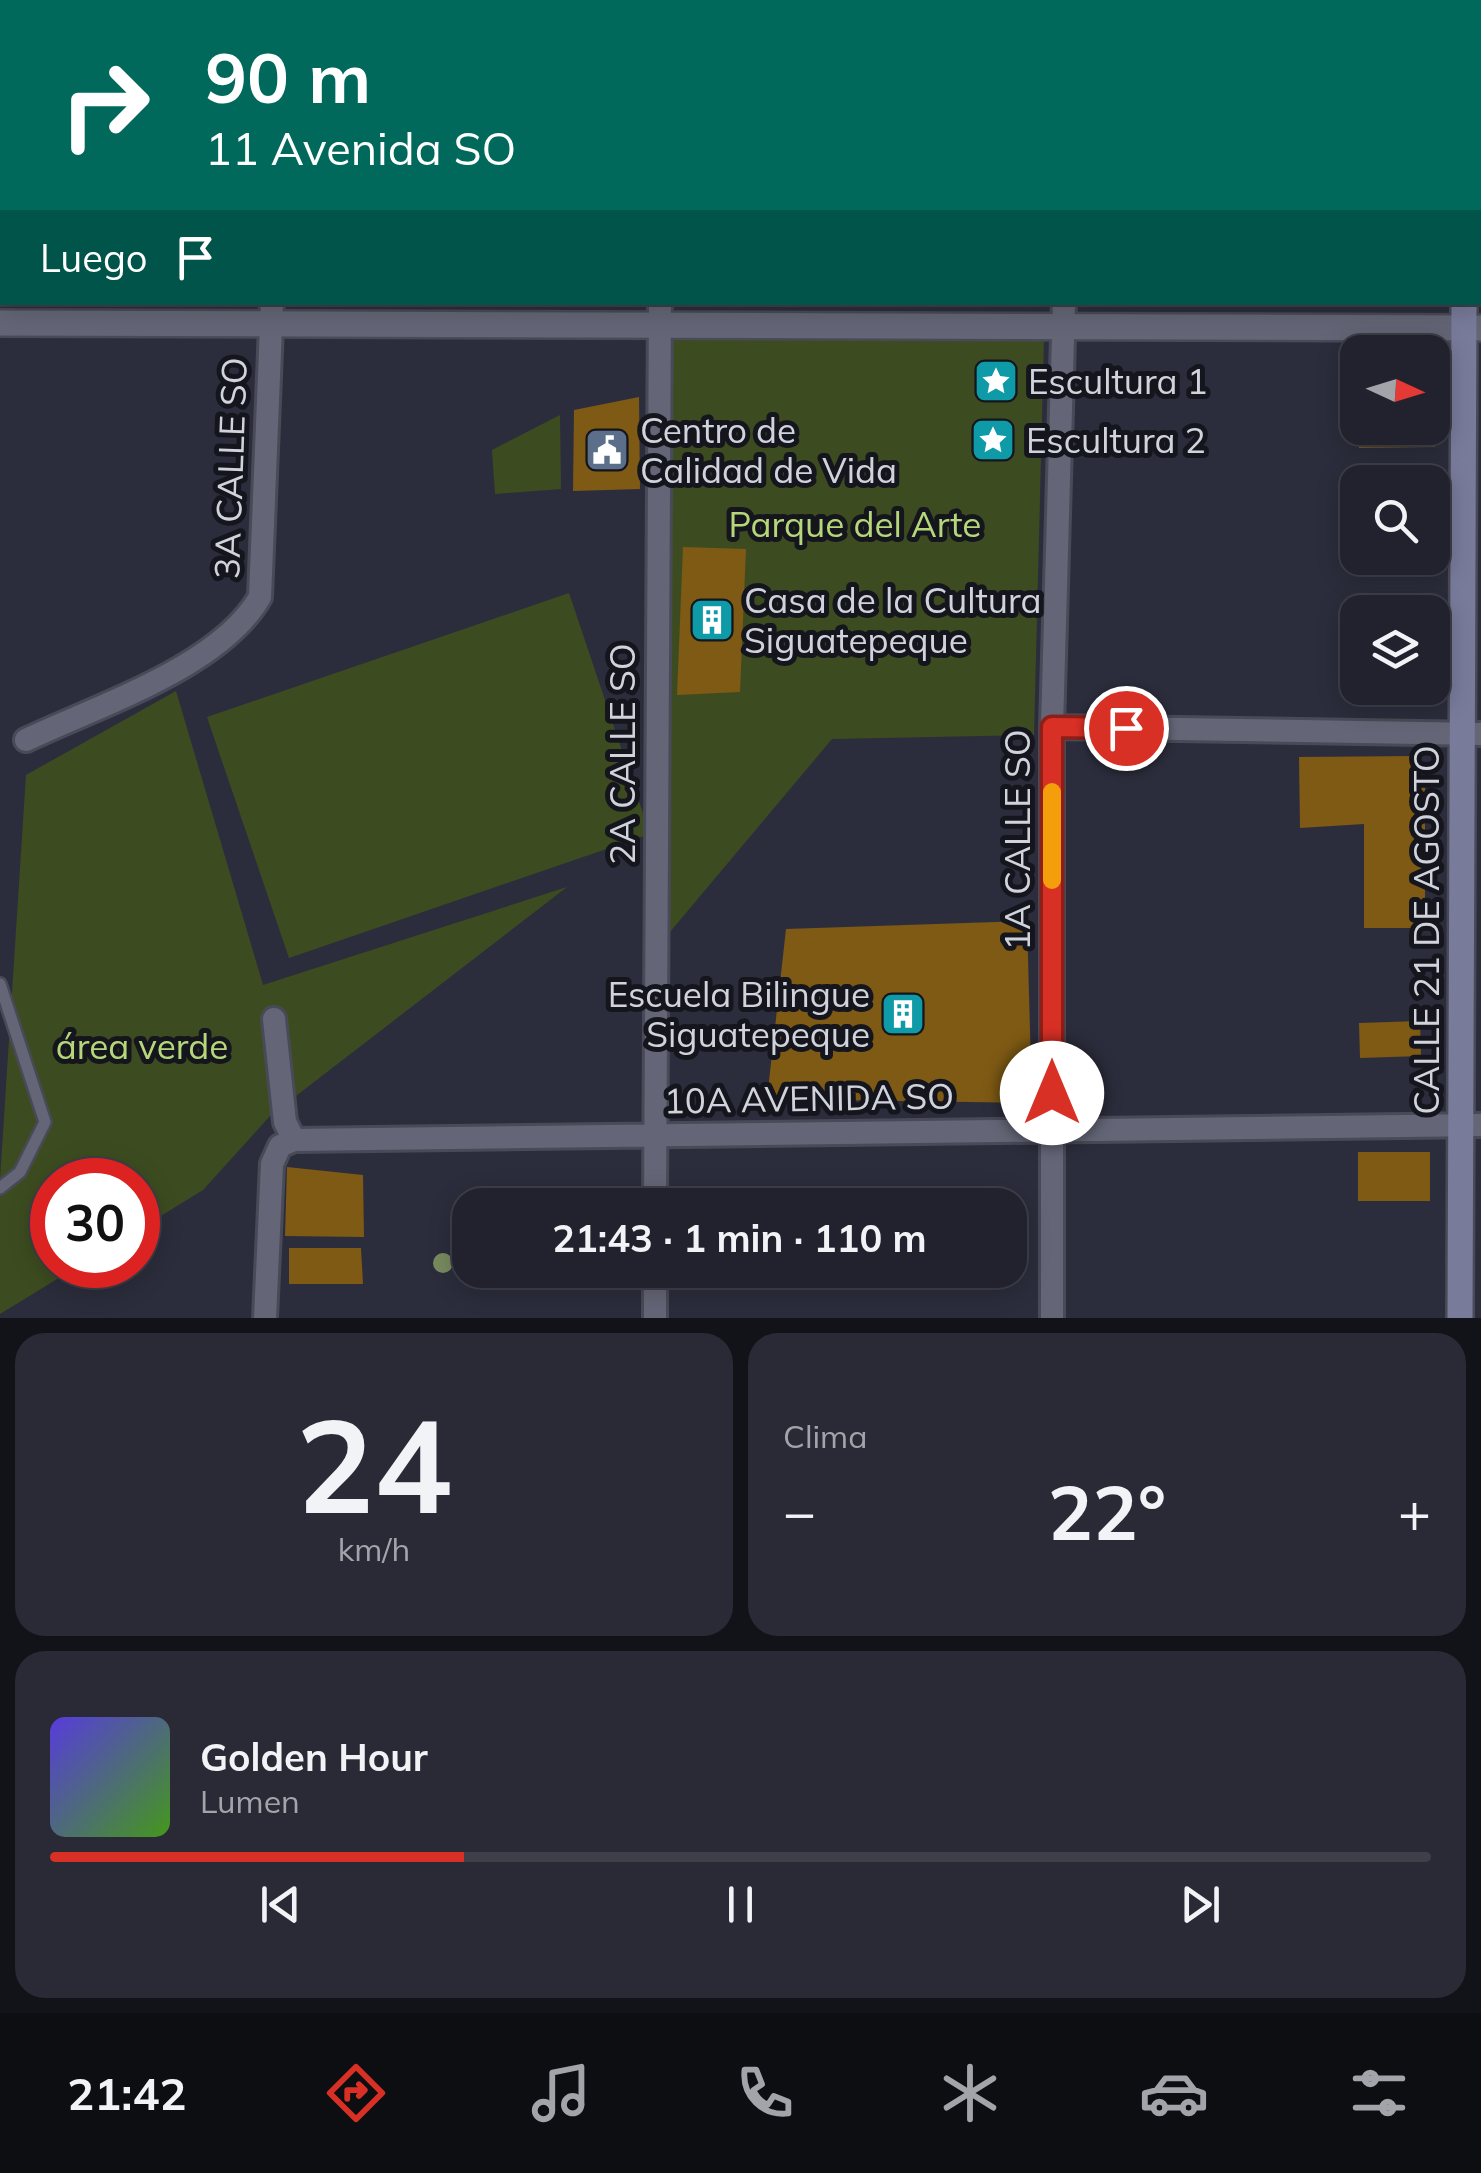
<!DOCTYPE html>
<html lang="es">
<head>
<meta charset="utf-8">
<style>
  body { margin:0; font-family:Mulish,sans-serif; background:#292a35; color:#f1f3f6; height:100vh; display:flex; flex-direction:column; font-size:38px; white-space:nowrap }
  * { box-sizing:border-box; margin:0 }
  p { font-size:32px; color:#a2a4aa }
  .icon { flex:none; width:55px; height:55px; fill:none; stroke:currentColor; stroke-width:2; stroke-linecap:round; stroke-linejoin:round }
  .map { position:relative; height:1318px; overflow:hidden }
  .details { display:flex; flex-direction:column; gap:15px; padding:15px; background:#121319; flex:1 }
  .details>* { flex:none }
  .banner { position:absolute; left:0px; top:0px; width:1482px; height:305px; box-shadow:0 5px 25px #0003,0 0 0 2px #3e3f49; background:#00695c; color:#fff; overflow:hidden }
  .needle { width:65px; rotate:94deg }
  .buttons { position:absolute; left:1340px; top:335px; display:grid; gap:20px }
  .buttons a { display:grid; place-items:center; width:110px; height:110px; border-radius:20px; background:#21222d; box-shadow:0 5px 25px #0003,0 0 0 2px #3e3f49; font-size:50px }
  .speed { position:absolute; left:30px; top:1158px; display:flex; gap:20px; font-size:50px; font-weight:700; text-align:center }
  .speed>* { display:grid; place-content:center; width:130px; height:130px; border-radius:50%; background:#21222d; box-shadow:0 5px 25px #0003,0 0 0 2px #3e3f49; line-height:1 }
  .speed .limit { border:15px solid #d22; background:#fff; color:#111 }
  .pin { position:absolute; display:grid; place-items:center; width:85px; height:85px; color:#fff; margin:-42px; border:5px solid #fff; border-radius:50%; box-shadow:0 2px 10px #0007 }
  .me { position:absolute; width:110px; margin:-55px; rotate:0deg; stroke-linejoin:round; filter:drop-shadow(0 0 8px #0008) }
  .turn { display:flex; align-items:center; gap:35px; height:210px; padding:0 40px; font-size:45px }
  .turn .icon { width:130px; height:130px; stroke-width:2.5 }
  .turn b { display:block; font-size:70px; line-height:85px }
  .then { display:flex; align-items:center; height:95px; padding:0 40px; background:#0003; gap:20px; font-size:38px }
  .big { font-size:75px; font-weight:700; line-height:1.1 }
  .details .widget { flex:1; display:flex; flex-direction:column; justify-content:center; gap:15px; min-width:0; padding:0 35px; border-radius:30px; background:#292a35 }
  .details .dial { align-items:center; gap:0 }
  .dial b { font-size:130px; line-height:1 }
  .song { display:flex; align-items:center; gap:30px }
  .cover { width:120px; height:120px; border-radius:15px; background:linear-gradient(135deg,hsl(250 70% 55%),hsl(100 70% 35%)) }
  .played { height:10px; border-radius:5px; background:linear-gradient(90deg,#d93025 30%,#3e3f49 30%) }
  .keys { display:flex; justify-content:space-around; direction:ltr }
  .heat { display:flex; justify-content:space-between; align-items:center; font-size:55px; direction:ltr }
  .details .tiles { flex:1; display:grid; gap:15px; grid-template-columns:1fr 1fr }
  .widget:last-child { grid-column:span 2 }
  .trip { position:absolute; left:452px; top:1188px; width:575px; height:100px; border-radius:30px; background:#21222d; box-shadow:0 5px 25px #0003,0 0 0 2px #3e3f49; font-weight:700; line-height:100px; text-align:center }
  .tab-bar { display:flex; height:160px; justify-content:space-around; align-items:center; background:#0d0e12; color:#a2a4aa }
  .tab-bar .icon { width:70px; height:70px }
  .tab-bar .on { color:#d93025 }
  .tab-bar b { font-size:45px; color:#f1f3f6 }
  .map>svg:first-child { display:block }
</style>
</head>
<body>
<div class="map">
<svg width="1481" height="1318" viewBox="0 0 1481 1318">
  <rect width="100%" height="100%" fill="#2c2d3c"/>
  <!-- green -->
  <path fill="#3d4c20" d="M 1044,337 L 1034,735 L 832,739 L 664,939 L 671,338 Z
    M 560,415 L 561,489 L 495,494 L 492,450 Z
    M 569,593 L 650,834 L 289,958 L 207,717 Z
    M 176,691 L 263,985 L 567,887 L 270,1116 L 203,1190 L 138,1230 L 138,1180 L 52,1180 L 52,1265 L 80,1265 L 0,1314 L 0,1180 L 26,775 Z"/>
  <!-- building -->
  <path fill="#7e5a14" d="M 639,397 L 640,489 L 573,491 L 574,410 Z
    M 1359,428 L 1435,428 L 1435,447 L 1359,448 Z
    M 683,547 L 746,549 L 740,692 L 677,695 Z
    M 1415,756 L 1425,771 L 1425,928 L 1364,928 L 1364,824 L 1300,828 L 1299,757 Z
    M 1027,921 L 1032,1103 L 767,1099 L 786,929 Z
    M 1420,1021 L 1421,1056 L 1360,1058 L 1359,1023 Z
    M 1358,1152 L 1430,1152 L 1430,1201 L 1358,1201 Z
    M 287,1167 L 363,1175 L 364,1237 L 285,1236 Z
    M 289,1248 L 361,1248 L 363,1284 L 289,1284 Z"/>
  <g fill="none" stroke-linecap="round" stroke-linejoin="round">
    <defs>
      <path id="service" d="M 0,984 L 45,1122 L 20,1172 L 0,1188"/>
      <path id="minor" d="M 274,2 L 274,0
        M 663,2 L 663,0
        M 1066,2 L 1066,0
        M 1052,727 L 1481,734
        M 26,740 C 97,706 220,667 260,597 L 272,302
        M 274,1019 L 285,1122 L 294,1140
        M 655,1205 L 660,302
        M 655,1270 L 655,1318
        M 265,1318 L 272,1164 L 280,1146 L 294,1140 L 1481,1125
        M 1052,1318 L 1052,727 L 1064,302"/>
      <path id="tertiary" d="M 0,323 L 1481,328"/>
      <path id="secondary" d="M 1465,2 L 1465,0
        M 1460,1318 L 1464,302"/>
    </defs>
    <!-- service casing -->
    <use href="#service" stroke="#494a57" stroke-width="16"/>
    <!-- minor casing -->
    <use href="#minor" stroke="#494a57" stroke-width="28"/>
    <!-- tertiary casing -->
    <use href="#tertiary" stroke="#494a57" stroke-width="30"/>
    <!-- secondary casing -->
    <use href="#secondary" stroke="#494a57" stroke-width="30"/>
    <!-- service -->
    <use href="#service" stroke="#646677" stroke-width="11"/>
    <!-- minor -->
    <use href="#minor" stroke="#646677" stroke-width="22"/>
    <!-- tertiary -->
    <use href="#tertiary" stroke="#646677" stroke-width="25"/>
    <!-- secondary -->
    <use href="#secondary" stroke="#787b9a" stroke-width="25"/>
  </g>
  <!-- trees -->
  <circle fill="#788a5e" cx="443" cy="1263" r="10"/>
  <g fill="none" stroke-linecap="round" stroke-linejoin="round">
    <defs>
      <path id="route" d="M 1052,1093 L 1052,727 L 1126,728"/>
    </defs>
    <!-- route casing -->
    <use href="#route" stroke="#8d1f18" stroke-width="25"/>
    <!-- route -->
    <use href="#route" stroke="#d93025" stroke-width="18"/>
    <!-- slow -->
    <path stroke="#f59e0b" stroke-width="18" d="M 1052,792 L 1052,880"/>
  </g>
  <!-- icons -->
  <defs>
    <symbol id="sight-square" viewBox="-11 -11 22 22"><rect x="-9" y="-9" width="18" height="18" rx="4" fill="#0f9aa8" stroke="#15161d"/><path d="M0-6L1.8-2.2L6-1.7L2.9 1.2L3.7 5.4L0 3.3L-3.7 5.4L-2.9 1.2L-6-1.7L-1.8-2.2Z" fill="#fff"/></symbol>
    <symbol id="civic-square" viewBox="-11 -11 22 22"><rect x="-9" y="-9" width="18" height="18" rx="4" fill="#5c6f8a" stroke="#15161d"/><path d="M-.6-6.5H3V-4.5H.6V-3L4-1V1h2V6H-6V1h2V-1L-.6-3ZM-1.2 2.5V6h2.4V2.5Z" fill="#fff"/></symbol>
    <symbol id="building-square" viewBox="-11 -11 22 22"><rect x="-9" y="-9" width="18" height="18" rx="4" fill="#0f9aa8" stroke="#15161d"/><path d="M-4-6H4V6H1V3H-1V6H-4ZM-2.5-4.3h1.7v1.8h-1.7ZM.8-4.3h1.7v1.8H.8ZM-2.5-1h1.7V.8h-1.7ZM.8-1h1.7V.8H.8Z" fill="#fff"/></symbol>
  </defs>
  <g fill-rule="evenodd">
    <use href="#sight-square" x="971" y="356" width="50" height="50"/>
    <use href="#sight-square" x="968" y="415" width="50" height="50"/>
    <use href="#civic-square" x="582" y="425" width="50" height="50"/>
    <use href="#building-square" x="687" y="595" width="50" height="50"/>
    <use href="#building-square" x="878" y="989" width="50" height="50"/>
  </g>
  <g text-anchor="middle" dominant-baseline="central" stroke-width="10" stroke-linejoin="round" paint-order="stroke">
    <!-- poi labels -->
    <g font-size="35" fill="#d1d3dc" stroke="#15161d" text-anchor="start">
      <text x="1028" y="381">Escultura 1</text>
      <text x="640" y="430">Centro de<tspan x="640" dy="40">Calidad de Vida</tspan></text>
      <text x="1026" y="440">Escultura 2</text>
      <text x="744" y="600">Casa de la Cultura<tspan x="744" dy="40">Siguatepeque</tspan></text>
      <text x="870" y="994" text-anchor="end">Escuela Bilingue<tspan x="870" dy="40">Siguatepeque</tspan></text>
    </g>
    <!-- street labels -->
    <g font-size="35" fill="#d1d3dc" stroke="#15161d">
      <text transform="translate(230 468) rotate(-88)">3A CALLE SO</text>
      <text transform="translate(622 754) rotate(-90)">2A CALLE SO</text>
      <text transform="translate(1017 840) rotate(-90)">1A CALLE SO</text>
      <text transform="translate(1426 930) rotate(-90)">CALLE 21 DE AGOSTO</text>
      <text transform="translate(809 1098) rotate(-1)">10A AVENIDA SO</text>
    </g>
    <!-- park labels -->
    <g font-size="35" fill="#b6d67a" stroke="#15161d">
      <text x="855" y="524">Parque del Arte</text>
      <text x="142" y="1046">área verde</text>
    </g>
  </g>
</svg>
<div class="buttons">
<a><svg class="needle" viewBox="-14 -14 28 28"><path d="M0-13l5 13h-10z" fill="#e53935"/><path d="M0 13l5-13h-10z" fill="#a2a4aa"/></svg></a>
<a><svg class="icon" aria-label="search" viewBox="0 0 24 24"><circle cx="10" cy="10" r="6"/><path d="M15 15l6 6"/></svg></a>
<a><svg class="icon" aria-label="layers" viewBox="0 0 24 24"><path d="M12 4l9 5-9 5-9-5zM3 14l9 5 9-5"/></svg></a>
</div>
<div class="speed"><div class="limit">30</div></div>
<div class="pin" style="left:1126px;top:728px;background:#d93025"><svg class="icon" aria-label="arrive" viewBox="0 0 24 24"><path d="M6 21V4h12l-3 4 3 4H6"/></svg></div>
<svg class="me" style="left:1052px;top:1093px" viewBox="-20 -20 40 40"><circle r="19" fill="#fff"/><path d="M0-13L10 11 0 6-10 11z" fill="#d93025"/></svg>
<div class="trip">21:43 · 1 min · 110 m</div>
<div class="banner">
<div class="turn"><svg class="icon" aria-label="right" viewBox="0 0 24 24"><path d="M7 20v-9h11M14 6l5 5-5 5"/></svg><div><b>90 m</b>11 Avenida SO</div></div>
<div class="then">Luego<svg class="icon" aria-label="arrive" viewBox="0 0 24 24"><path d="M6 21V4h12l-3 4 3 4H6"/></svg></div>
</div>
</div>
<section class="details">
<div class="tiles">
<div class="widget dial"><b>24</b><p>km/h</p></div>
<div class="widget"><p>Clima</p>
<div class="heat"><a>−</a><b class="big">22°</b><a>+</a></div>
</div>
<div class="widget">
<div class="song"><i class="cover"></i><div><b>Golden Hour</b><p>Lumen</p></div></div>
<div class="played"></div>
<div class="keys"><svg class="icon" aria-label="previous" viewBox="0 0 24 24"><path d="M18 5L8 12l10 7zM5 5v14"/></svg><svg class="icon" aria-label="pause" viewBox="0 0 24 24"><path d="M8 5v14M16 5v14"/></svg><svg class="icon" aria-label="next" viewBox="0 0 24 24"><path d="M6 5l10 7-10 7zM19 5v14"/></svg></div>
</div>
</div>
</section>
<nav class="tab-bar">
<b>21:42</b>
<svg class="icon on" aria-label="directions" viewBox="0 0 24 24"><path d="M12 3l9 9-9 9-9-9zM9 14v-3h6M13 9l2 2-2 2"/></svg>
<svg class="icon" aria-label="music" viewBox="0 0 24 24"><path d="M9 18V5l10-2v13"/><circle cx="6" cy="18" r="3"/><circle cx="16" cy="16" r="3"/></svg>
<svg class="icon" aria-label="phone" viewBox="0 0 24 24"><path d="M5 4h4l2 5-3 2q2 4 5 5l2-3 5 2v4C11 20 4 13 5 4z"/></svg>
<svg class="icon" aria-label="climate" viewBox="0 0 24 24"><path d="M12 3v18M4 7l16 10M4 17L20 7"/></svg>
<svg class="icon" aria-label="car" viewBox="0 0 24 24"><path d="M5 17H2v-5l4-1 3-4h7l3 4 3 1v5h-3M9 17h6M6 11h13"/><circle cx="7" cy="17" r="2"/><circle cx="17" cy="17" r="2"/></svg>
<svg class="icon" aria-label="filters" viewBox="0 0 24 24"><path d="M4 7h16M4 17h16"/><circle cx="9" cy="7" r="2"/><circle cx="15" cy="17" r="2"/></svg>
</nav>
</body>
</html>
